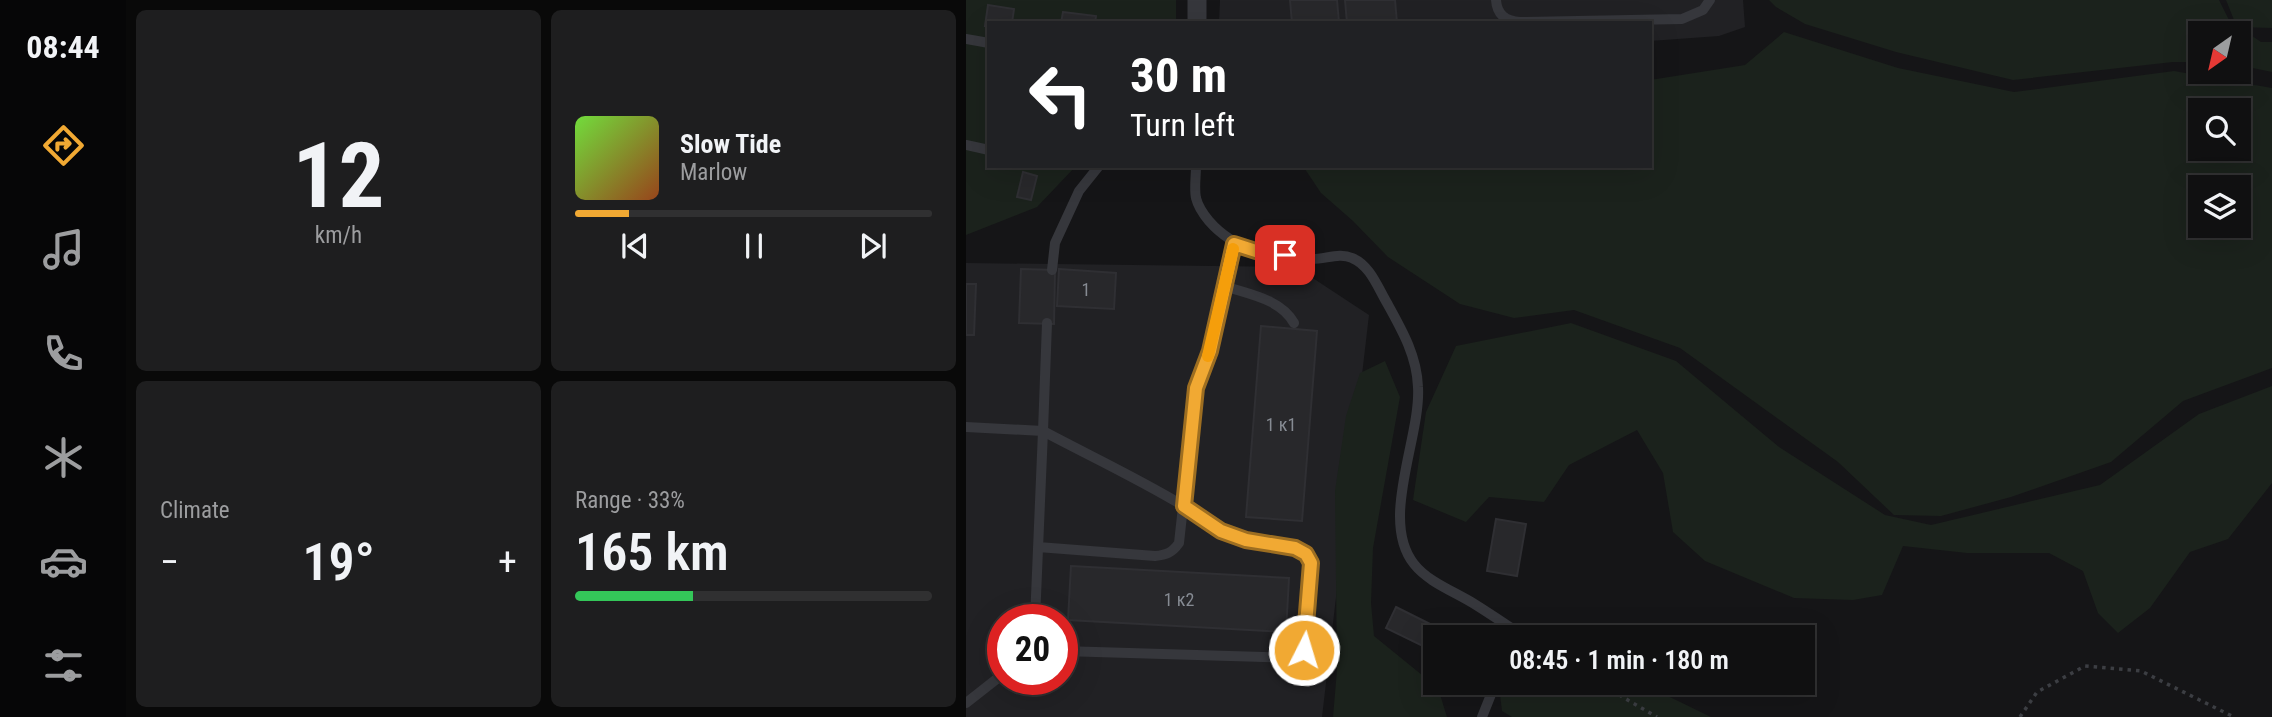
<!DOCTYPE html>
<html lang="en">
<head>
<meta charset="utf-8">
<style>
  body { margin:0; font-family:"Roboto Condensed",sans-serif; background:#1e1e1f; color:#f1f3f6; height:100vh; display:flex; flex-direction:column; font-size:26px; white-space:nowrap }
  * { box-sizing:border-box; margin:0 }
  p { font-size:23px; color:#9c9d9f }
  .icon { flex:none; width:38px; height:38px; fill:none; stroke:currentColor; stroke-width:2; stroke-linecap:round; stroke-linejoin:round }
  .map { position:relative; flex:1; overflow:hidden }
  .side { display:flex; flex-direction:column; gap:10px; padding:10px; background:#090909; width:840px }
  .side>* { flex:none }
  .banner { position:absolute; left:21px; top:21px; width:665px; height:147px; border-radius:0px; box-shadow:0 7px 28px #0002,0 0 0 2px #303031; background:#202124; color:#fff; overflow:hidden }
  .needle { width:46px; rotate:214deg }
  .fabs { position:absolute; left:1222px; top:21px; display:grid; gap:14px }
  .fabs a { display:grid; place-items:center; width:63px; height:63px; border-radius:0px; background:#101011; box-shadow:0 7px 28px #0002,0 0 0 2px #303031; font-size:35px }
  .speed { position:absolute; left:21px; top:604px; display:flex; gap:14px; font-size:35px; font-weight:700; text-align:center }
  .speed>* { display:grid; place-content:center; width:91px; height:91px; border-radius:50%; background:#101011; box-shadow:0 7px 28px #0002,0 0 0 2px #303031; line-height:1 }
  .speed .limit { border:10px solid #d22; background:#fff; color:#111 }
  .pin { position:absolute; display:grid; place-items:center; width:60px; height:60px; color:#fff; margin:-30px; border-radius:14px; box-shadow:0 4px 10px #0006 }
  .me { position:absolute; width:77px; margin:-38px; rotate:5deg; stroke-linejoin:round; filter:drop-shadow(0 0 5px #0008) }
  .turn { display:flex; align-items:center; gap:24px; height:147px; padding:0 28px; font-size:32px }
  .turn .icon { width:91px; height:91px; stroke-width:2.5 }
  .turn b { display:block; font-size:49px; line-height:60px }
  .big { font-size:52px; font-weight:600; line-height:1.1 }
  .side .card { flex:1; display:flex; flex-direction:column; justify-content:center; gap:10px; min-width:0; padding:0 24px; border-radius:10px; background:#1e1e1f }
  .side .dial { align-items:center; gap:0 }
  .dial b { font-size:91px; line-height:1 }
  .song { display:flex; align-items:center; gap:21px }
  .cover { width:84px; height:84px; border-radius:10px; background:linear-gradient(135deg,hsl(100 70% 55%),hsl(20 70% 35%)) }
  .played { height:7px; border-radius:4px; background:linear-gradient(90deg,#f1a933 15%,#303031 15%) }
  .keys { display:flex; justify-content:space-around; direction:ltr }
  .heat { display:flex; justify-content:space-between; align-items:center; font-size:38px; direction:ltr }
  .charge { height:10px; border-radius:5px; background:linear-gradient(90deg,#34c759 33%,#303031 0) }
  .side .tiles { flex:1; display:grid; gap:10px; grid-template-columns:repeat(2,1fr) }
  .trip { position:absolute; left:457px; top:625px; width:392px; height:70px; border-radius:0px; background:#101011; box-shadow:0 7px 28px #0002,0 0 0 2px #303031; font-weight:600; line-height:70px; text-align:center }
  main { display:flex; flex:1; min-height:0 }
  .menu { display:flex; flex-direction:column; width:126px; justify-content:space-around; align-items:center; background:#060607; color:#9c9d9f }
  .menu .icon { width:49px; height:49px }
  .menu .selected { color:#f1a933 }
  .menu b { font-size:32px; color:#f1f3f6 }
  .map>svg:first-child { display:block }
</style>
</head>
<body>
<main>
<nav class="menu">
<b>08:44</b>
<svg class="icon selected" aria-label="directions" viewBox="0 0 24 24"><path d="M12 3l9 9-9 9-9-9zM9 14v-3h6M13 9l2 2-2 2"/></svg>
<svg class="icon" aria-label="music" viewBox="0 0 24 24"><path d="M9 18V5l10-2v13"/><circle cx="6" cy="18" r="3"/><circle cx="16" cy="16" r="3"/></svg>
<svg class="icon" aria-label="phone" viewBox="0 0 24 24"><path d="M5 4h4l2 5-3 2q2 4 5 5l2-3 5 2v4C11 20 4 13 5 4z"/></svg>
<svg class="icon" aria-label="climate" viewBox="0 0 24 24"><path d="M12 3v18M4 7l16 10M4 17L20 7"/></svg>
<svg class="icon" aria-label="car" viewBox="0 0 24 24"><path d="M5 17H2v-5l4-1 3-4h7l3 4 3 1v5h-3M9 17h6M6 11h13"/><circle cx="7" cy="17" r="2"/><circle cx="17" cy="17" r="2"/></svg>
<svg class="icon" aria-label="filters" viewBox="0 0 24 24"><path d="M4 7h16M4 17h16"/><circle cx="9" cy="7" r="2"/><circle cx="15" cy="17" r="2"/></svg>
</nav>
<section class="side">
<div class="tiles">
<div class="card dial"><b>12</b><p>km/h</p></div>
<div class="card">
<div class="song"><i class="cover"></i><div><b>Slow Tide</b><p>Marlow</p></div></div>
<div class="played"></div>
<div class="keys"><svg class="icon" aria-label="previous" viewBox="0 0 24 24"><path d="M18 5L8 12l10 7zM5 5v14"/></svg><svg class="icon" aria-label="pause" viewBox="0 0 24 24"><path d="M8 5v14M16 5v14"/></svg><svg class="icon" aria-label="next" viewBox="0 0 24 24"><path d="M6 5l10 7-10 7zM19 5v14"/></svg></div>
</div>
<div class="card"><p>Climate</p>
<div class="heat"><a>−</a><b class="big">19°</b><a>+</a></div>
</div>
<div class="card"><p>Range · 33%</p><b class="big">165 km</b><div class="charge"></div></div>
</div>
</section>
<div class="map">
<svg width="1306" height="717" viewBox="0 0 1306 717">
  <rect width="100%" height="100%" fill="#151517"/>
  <!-- built -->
  <path fill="#212124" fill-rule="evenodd" d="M 254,0 L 777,0 L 779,27 L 753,36 L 684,41 L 684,23 L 253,23 Z
    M 0,263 L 330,267 L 403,315 L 356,717 L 0,717 ZM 37,620 L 96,620 L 96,679 L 37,679 Z"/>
  <!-- green -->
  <path fill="#1b221c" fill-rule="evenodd" d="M 0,0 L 210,0 L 210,23 L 23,23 L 23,166 L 110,166 L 71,207 L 0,235 Z
    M 803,0 L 1253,0 L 1263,20 L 1270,25 L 1260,0 L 1306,0 L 1306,28 L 1273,27 L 1295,42 L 1306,42 L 1306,72 L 1272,65 L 1272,33 L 1234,33 L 1234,62 L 1207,62 L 1047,80 L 930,52 L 839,24 L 810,7 Z
    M 818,32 L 932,68 L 1048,92 L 1208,71 L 1306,88 L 1306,368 L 1217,401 L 1145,462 L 1045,497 L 975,516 L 928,515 L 872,462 L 714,348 L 608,310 L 548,318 L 494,304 L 422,257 L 387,221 L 355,193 L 337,166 L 684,166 L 684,80 L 779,65 ZM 1272,110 L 1272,149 L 1234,149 L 1234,110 ZM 1272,187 L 1272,226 L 1234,226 L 1234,187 Z
    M 605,323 L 710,361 L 813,447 L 919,515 L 965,525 L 1134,485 L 1233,414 L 1306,386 L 1306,483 L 1262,539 L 1224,552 L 1184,608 L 1152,633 L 1132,613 L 1117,571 L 1083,553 L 1001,553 L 937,546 L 916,595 L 887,600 L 828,598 L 739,561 L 707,532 L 697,473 L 671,430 L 603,465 L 578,502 L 523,497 L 500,522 L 447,500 L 460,412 L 490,346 Z
    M 419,361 L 434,397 L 407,548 L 405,603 L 408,636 L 472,688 L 481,717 L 367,717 L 371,670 L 369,491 L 380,416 L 394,373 Z
    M 550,683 L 675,683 L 745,717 L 546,717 L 536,711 L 534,694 Z"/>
  <!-- building -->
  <path fill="#28282b" stroke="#2f2f33" stroke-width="2" d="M 324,0 L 371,0 L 373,23 L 326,23 Z
    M 379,0 L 429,0 L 431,23 L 381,23 Z
    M 22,5 L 48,9 L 46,23 L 23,23 L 23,26 L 19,26 Z
    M 97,12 L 130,16 L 129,23 L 95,23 Z
    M 57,172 L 71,176 L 65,200 L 51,197 Z
    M 55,269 L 89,270 L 88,324 L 53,323 Z
    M 93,269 L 150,273 L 148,309 L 91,306 Z
    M 0,284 L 10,284 L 8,335 L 0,335 Z
    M 295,326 L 351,331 L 336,521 L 280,517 Z
    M 530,519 L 560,524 L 551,576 L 521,571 Z
    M 105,566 L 323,578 L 320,632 L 102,620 Z
    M 430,607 L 490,637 L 469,637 L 469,652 L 420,628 Z"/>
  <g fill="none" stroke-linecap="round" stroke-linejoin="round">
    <!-- path -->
    <path stroke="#3c3e43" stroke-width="3.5" stroke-dasharray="3.5 5" stroke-linecap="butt" d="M 631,682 L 691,717
      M 1054,717 L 1071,692 L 1119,666 L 1175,671 L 1268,717"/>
    <!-- lane -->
    <path stroke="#36373c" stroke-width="10" d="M 530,0 C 531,15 540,21 554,22 L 716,19 L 737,10 L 744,0
      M 0,39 L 23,43
      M 0,145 L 23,150
      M 230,166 C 230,176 228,189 230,198 C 232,206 238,215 243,221 C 270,252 305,256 344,259 C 358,260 373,252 386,258 C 404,265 412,288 421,303 C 436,330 451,356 452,387 C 455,438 413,520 448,564 C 463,583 490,592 510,605 C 526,615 542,626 559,637
      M 86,270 L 89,243 L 113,191 L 133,166
      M 258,286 C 282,294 315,299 328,323
      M 81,323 L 77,431 C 124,456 171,478 216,505 C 245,522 258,536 293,542 C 310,545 339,544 345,563 L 339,644 L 338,650 L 328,658 L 96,651
      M 0,427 L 77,431 L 69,620
      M 72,547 L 189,556 C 200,555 206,553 213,543 L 230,388 L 244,351 L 268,244
      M 0,703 L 37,674
      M 516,717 L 530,682"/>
    <!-- street -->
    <path stroke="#36373c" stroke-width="19" d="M 231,23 L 231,0"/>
  </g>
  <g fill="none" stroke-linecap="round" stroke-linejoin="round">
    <defs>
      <path id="route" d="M 319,255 L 296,253 L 268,244 L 244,351 L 230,388 L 218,506 L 255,531 L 280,540 L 329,548 L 340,554 L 345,563 L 338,650"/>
    </defs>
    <!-- route casing -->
    <use href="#route" stroke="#9d6e21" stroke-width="18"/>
    <!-- route -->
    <use href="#route" stroke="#f1a933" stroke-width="12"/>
    <!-- slow -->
    <path stroke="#f59e0b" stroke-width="12" d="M 242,356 L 267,249"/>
  </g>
  <g text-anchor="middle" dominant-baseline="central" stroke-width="7" stroke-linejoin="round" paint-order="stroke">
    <!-- number labels -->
    <g font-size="18" fill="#868b93">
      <text x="120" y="289">1</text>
      <text x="315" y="424">1 к1</text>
      <text x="213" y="599">1 к2</text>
    </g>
  </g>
</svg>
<div class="fabs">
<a><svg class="needle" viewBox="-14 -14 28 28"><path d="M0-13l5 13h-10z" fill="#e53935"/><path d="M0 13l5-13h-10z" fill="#9c9d9f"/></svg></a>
<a><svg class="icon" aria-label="search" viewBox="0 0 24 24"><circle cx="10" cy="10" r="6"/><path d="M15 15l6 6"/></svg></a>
<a><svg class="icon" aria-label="layers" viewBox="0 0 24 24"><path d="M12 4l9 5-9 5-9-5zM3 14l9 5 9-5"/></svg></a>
</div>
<div class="speed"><div class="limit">20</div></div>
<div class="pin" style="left:319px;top:255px;background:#d93025"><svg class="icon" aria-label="arrive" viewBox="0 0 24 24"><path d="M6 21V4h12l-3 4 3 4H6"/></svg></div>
<svg class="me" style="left:338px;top:650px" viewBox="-20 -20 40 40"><circle r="17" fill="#f1a933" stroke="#fff" stroke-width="3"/><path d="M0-11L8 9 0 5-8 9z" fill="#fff"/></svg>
<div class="trip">08:45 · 1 min · 180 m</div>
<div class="banner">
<div class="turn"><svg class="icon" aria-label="left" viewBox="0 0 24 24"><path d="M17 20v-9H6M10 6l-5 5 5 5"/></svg><div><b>30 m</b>Turn left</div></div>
</div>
</div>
</main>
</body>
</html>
